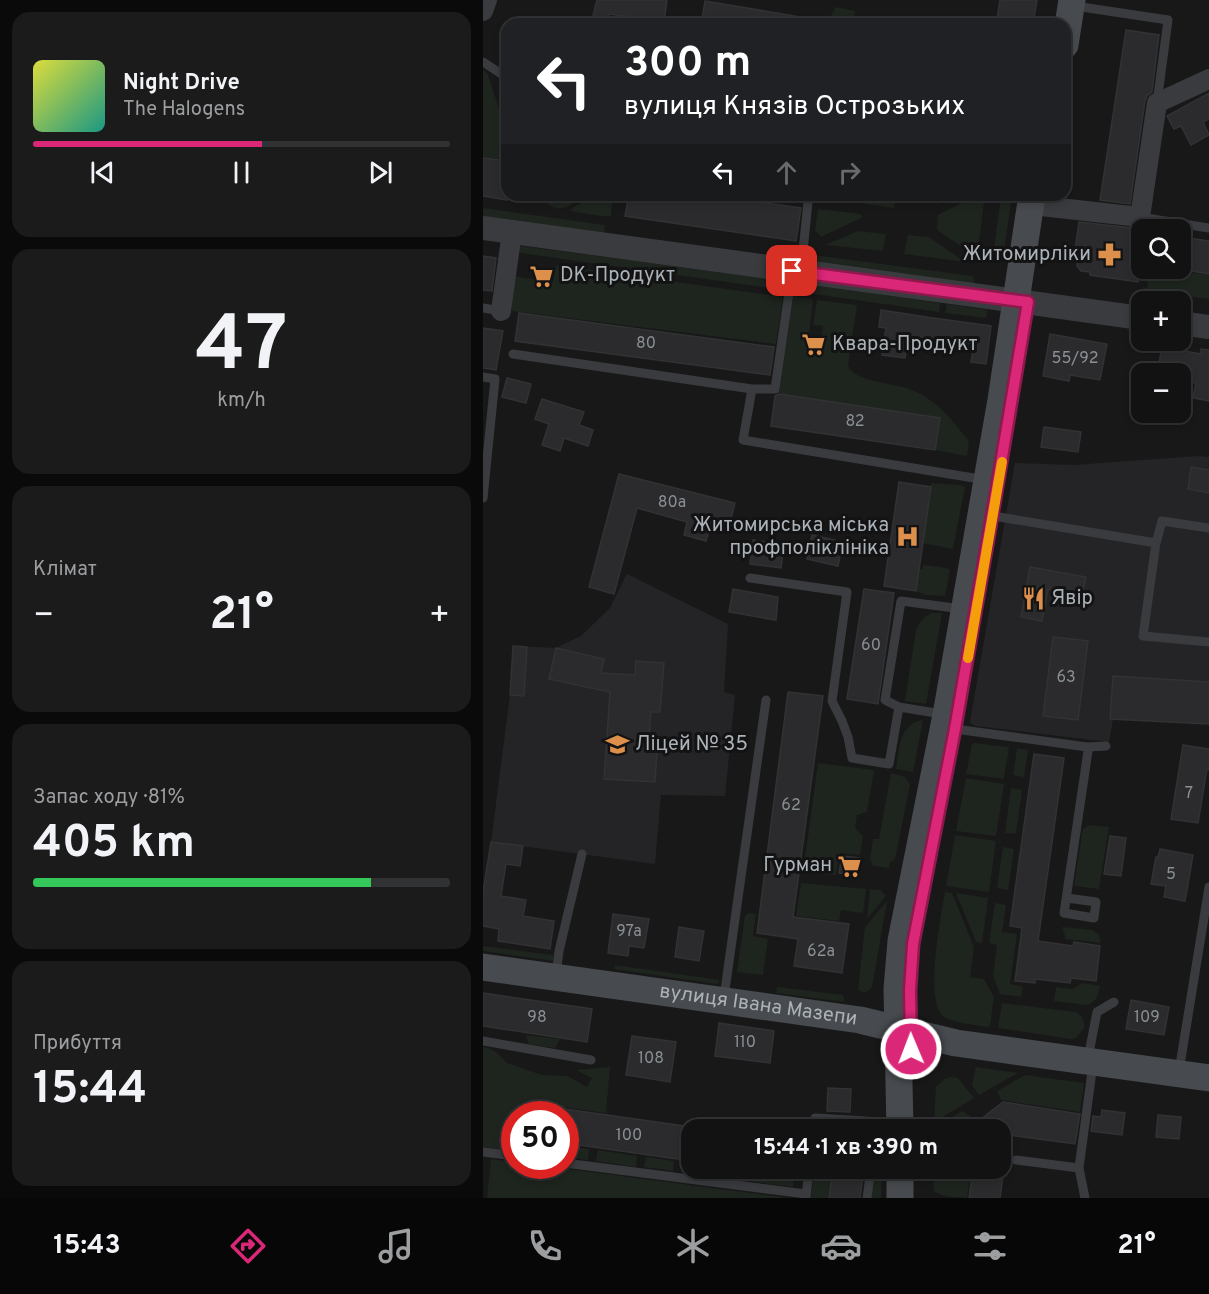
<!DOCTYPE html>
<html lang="uk">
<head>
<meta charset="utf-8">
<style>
  body { margin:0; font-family:Overpass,sans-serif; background:#1b1b1c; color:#f1f3f6; height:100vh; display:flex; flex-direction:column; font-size:22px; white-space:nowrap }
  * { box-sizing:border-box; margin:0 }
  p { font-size:20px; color:#9c9ea0 }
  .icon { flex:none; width:33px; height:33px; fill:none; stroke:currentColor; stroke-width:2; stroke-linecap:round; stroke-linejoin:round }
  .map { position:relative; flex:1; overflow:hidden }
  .panel { display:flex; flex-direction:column; gap:12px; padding:12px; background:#0a0a0a; width:483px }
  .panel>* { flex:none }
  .hud { position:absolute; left:18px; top:18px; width:570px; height:183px; border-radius:18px; box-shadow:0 3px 9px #0003,0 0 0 2px #313233; background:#202124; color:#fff; overflow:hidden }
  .controls { position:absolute; left:648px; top:219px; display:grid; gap:12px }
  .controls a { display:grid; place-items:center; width:60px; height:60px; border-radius:12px; background:#121213; box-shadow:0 3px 9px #0003,0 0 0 2px #313233; font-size:30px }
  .speed { position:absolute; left:18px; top:1101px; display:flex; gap:12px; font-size:30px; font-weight:700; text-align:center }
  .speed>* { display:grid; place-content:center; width:78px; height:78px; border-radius:50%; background:#121213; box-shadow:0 3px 9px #0003,0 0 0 2px #313233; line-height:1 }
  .speed .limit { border:9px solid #d22; background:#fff; color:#111 }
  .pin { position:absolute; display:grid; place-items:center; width:51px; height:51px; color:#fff; margin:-26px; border-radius:12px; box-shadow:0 3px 9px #0006 }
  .me { position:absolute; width:66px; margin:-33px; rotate:359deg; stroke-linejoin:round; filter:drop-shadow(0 0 4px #0008) }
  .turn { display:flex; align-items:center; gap:21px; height:126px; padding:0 24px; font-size:27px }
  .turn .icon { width:78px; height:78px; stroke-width:2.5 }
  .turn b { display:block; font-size:42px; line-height:51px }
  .lanes { display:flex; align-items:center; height:57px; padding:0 24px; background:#0003; justify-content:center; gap:30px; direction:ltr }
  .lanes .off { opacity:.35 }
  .big { font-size:45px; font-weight:700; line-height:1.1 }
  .panel .card { flex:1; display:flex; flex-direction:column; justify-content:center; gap:9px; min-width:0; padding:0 21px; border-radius:18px; background:#1b1b1c }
  .panel .dial { align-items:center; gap:0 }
  .dial b { font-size:78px; line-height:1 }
  .song { display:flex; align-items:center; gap:18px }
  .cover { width:72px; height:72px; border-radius:9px; background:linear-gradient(135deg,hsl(60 70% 55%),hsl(170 70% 35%)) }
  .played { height:6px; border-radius:3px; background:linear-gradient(90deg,#db2777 55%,#313233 55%) }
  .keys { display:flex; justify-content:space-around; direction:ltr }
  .heat { display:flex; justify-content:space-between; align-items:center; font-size:33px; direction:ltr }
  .charge { height:9px; border-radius:4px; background:linear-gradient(90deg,#34c759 81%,#313233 0) }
  .trip { position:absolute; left:198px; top:1119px; width:330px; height:60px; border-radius:18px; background:#121213; box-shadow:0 3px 9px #0003,0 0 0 2px #313233; font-weight:700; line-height:60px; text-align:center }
  .dock { display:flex; height:96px; justify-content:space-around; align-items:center; background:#070708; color:#9c9ea0 }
  .dock .icon { width:42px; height:42px }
  .dock .active { color:#db2777 }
  .dock b { font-size:27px; color:#f1f3f6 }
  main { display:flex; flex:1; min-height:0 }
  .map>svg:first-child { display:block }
</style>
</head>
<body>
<main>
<section class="panel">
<div class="card">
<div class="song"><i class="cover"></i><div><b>Night Drive</b><p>The Halogens</p></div></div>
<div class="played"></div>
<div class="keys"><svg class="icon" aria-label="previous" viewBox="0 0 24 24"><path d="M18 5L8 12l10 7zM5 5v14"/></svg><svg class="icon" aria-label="pause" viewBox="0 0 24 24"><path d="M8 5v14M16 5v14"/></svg><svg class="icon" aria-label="next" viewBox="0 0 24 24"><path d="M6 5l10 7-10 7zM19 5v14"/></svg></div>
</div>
<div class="card dial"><b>47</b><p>km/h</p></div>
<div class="card"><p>Клімат</p>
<div class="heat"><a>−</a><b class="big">21°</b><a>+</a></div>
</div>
<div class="card"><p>Запас ходу · 81%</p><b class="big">405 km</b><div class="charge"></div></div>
<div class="card"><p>Прибуття</p><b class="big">15:44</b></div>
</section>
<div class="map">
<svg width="726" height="1198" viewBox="0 0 726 1198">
  <rect width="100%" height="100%" fill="#181819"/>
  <!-- built -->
  <path fill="#242426" d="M 715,456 L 726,457 L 726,724 L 630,719 L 626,742 L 493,726 L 488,724 L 487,721 L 532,463 L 591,465 Z
    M 144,574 L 245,624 L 241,692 L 252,695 L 242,796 L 178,795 L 172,864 L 8,842 L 27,695 L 30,646 L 73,648 L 98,636 L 127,608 Z"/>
  <!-- green -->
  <path fill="#1e241e" d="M 353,7 L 372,11 L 371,18 L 377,19 L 377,24 L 343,24 Z
    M 0,69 L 5,75 L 16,109 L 24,126 L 24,161 L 0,157 Z
    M 65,195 L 104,195 C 93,202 77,215 65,204 Z
    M 112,195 L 130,195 L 128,216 L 119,216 L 87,211 L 91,207 Z
    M 331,195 L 473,195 L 454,204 L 413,197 L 411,208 L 334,197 Z
    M 495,195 L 502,195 L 494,257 L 454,230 L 455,215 Z
    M 518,195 L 529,195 L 521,251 L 511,250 Z
    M 0,208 L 122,225 L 121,234 L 0,218 Z
    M 335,209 L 377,214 L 379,216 L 378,218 L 338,237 L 332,230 Z
    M 375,231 L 403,234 L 400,251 L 342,245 Z
    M 425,235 L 446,237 L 482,262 L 421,254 Z
    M 31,245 L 302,281 L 301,290 L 31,252 Z
    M 330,255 L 490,276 L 492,285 L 333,263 Z
    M 73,265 L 300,297 L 293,344 L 29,311 L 29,276 L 70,282 Z
    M 666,269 L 684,269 L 726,275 L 726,299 L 663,291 L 659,287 L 664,288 Z
    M 312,282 L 457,303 L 456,312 L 311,291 Z
    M 310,296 L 330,299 L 324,354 L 336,355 L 340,326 L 330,325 L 334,300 L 374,305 L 365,365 C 369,381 408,383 423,388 C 451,396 468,419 486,441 L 484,456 L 452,450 L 457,418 L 296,394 Z
    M 464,304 L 505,310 L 503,318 L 462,313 Z
    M 448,483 L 477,485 L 482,487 L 470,549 L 439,543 Z
    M 440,565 L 464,568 L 467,570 L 462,596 L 442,595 L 433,591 L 436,569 L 439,569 Z
    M 449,613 L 459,613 L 443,704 L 422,701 L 433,630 C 437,621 441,617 449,613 Z
    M 440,720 L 430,772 L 413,769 C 416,750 416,723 440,720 Z
    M 491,743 L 526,747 L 521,779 L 483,774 L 489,744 Z
    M 534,748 L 545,750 L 541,777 L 530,775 Z
    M 335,763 L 391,770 L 384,812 L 374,815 L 372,828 L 380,836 L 377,855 L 357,853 L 353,875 L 320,873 Z
    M 408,773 L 422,777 L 427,784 L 412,859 L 407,863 L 406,868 L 390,866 L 387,859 L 390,839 L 396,839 Z
    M 483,778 L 521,784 L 513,836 L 473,831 Z
    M 528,788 L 539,790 L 533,834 L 522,833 Z
    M 606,825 L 626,827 L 616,889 L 591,886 L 599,834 L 600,829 Z
    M 472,835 L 513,841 L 506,892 L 463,886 Z
    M 520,847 L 531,849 L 525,890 L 514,888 Z
    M 318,883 L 383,889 L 380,913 L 358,910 L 356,921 L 313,916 Z
    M 387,889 L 397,890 L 403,896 L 384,919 Z
    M 462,892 L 469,893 L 491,947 L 487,977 L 501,979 L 511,997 L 507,1026 L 505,1027 C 494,1025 468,1023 460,1016 C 441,1000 458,916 462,892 Z
    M 473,893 L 505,898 L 499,943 L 493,942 Z
    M 404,901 L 389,987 C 385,993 381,993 375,990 L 382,927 Z
    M 512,903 L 523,905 L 519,932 L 534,934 L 527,984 L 540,987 L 538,997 L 517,994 L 510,976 L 514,945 L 506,943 Z
    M 266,913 L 273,914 L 270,936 L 285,939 L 280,975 L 254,972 L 262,916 Z
    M 579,927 L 610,930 L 616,935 L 618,943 L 583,939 Z
    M 0,946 L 70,955 L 70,961 L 0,951 Z
    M 132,965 L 237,980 L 234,984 L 131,969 Z
    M 600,983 L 617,986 C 615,995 614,1002 604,1005 L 571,1001 L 573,987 L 589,989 Z
    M 294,987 L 360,995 L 362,1002 L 293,993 Z
    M 519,1003 L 592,1012 C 599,1015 602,1020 601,1028 L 593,1038 L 588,1039 L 515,1028 Z
    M 43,1035 L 77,1039 L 72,1048 L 46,1044 Z
    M 0,1047 L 5,1048 L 13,1052 L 24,1063 L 59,1075 L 85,1076 L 104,1087 L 109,1078 L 93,1070 L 127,1067 L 123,1113 L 42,1102 L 40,1114 L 32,1114 L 31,1151 L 0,1147 Z
    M 493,1067 L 535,1073 L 496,1095 L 489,1085 Z
    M 542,1075 L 601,1083 L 597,1112 L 518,1100 L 514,1091 Z
    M 469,1077 L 475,1078 L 491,1098 L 451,1122 L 453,1087 L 463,1078 Z
    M 479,1111 L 495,1121 L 493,1129 L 451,1129 L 451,1128 Z
    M 83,1145 L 106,1149 L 105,1160 L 83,1157 Z
    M 115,1150 L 154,1156 L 153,1167 L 113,1161 Z
    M 163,1157 L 191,1161 L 190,1171 L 161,1167 Z
    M 8,1159 L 31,1162 L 32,1166 L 62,1166 L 306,1198 L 4,1198 Z
    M 200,1162 L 208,1163 L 208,1168 L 240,1169 L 238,1177 L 198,1172 Z
    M 250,1168 L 312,1176 L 310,1187 L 248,1179 Z
    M 331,1169 L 349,1169 L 345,1198 L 328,1198 Z
    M 391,1169 L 399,1169 L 398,1198 L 388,1198 Z
    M 451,1169 L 488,1169 L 484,1198 C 473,1197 460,1198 451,1191 Z"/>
  <!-- building -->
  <path fill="#2b2b2d" stroke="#323235" stroke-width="1.5" d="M 114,0 L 184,0 L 181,22 L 177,22 L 176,24 L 162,24 L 162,19 L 126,14 L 123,24 L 108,24 Z
    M 517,0 L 554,0 L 550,24 L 514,19 Z
    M 222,1 L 318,17 L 317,24 L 218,24 Z
    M 643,30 L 676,35 L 669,92 L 664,96 L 662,101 L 647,204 L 617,200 Z
    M 726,93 L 726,119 L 720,122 L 726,135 L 708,145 L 698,126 L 691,129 L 684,116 Z
    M 0,158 L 24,161 L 24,200 L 0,196 Z
    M 146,195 L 225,195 L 318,208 L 313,241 L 142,216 Z
    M 596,222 L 658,229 L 658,263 L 657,263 L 655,282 L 607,275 L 607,272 L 598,271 L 594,266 L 595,258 L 591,257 Z
    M 698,237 L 726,241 L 726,274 L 698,269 Z
    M 0,256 L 13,258 L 9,291 L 0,290 Z
    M 398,310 L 450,318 L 508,326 L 503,364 L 488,362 L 491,344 L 437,337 L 435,351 L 423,349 L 422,358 L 399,355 L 403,328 L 396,327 Z
    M 36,313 L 291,347 L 287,375 L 32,341 Z
    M 0,328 L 20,331 L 13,370 L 0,368 Z
    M 567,334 L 624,344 L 617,380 L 587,375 L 586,381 L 560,376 Z
    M 679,347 L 718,354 L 718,349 L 726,350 L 726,401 L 710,398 L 713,383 L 698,380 L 698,374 L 674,374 Z
    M 24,378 L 48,384 L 43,403 L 19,397 Z
    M 296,394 L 457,418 L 452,450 L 288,426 L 292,396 Z
    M 59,399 L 101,412 L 96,425 L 110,430 L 105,446 L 81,438 L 77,451 L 59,445 L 66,424 L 52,419 Z
    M 561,427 L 598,432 L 595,452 L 558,447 Z
    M 708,467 L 726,470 L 726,493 L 705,489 Z
    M 136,474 L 252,503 L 247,523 L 229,520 L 223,541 L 201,535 L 204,522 L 154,508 L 131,594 L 106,587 Z
    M 416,482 L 448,487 L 433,591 L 401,586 Z
    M 329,535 L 360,542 L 355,566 L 324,559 Z
    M 270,540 L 301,544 L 298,568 L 267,564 Z
    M 547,567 L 603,577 L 599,595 L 565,589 L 559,621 L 538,617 Z
    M 250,589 L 295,597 L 293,620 L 246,612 Z
    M 381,589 L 411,593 L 395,704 L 364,699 Z
    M 570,637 L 605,641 L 595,720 L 560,716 Z
    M 30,646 L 44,647 L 41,696 L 27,695 Z
    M 73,648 L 121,659 L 118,673 L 152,675 L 153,661 L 181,663 L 177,712 L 168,712 L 165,750 L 174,751 L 172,782 L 121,779 L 127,692 L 66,679 Z
    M 630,676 L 726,682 L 726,724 L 627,719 Z
    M 305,692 L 340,696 L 310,917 L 366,924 L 359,973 L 311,966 L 315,939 L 274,933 Z
    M 700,745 L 726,749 L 726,770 L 724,769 L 715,823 L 688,819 Z
    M 551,754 L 581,758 L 555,941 L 590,946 L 591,942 L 617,946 L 613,981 L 588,978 L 587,983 L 552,979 L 552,983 L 532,981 L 539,928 L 527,926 Z
    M 627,836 L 643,838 L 638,876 L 621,874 Z
    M 8,842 L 40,846 L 37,866 L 23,864 L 18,896 L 43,900 L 40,916 L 71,921 L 67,949 L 15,941 L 16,929 L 0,926 L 0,892 Z
    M 677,849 L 710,855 L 702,901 L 681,897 L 683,886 L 668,884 L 673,857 L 675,857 Z
    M 359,856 L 377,858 L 374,875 L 356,873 Z
    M 130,914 L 166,919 L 161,948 L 146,946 L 145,956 L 125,953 Z
    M 196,927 L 221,931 L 216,961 L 192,957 Z
    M 0,993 L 109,1009 L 104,1042 L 0,1026 Z
    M 648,1000 L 686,1007 L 681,1035 L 643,1029 Z
    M 236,1023 L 291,1031 L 287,1063 L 232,1056 Z
    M 149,1036 L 193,1042 L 187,1082 L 143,1075 Z
    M 345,1088 L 368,1089 L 367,1112 L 344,1111 Z
    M 520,1102 L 597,1114 L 592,1144 L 518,1134 L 518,1130 L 495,1130 L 498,1119 Z
    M 82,1109 L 208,1127 L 208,1161 L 82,1143 Z
    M 619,1110 L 642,1113 L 639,1135 L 608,1131 L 610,1116 L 618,1117 Z
    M 675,1115 L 698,1117 L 696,1139 L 673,1137 Z
    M 350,1168 L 381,1168 L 377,1198 L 346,1198 Z
    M 490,1168 L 521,1168 L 517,1198 L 486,1198 Z"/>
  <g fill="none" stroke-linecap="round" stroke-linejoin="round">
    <!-- service -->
    <path stroke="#393b3e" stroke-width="9" d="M 592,6 L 685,20 L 674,103
      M 0,62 L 20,75 L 24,75
      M 20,75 L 24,97
      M 657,217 L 726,228
      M 318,271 L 325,202 L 322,195
      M 0,308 L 18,311
      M 30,354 L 269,389 L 292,389 L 309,272
      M 0,377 L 12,379 L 0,498
      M 269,389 L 260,440 L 503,480
      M 510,516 L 673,543
      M 726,528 L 679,521 L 673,543 L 660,636 L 726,642
      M 267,578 L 364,592 L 349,701 L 359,721 L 365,737 L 369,758 L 406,764 L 416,707 L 459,714
      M 416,707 L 402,700 L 418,601 L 479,609
      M 472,729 L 604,747 L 623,746
      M 584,898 L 613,902 L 611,918 L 581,913 L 605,751 L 604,747
      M 73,975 L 76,951 L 99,854
      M 241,997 L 283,700
      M 0,1041 L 108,1060
      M 605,1058 L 614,1012 L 631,1002
      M 696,1071 L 726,887
      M 331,1130 L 332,1118 L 415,1123
      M 0,1152 L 32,1156
      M 533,1160 L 596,1168
      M 82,1163 L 323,1194
      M 323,1198 L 326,1168
      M 384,1198 L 388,1168
      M 602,1198 L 596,1168 L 610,1064"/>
    <!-- minor -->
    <path stroke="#393b3e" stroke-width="20" d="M 0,11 L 4,0
      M 558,206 L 657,217 L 674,103 L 726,79
      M 18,311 L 29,232"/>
    <!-- tertiary -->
    <path stroke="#393b3e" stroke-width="24" d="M 0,228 L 658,318
      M 698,323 L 726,327"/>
    <!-- secondary -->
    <g stroke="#474a4e" stroke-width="27">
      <path d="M 582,45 L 589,0"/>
      <path id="s1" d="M 0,967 L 377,1020 L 473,1043 L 726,1078"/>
      <path d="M 417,1130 L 414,989 L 418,941 L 463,715 L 518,400 L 549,195"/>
      <path d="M 417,1168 L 417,1198"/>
    </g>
  </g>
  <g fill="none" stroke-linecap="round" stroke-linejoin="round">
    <defs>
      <path id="route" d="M 309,271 L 545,302 L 512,499 L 472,729 L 430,944 L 427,990 L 428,1049"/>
    </defs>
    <!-- route casing -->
    <use href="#route" stroke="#8e194d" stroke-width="15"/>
    <!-- route -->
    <use href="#route" stroke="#db2777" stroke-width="10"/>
    <!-- slow -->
    <path stroke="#f59e0b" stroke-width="10" d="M 485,658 L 519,462"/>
  </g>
  <!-- icons -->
  <defs>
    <symbol id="pharmacy-bare" viewBox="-9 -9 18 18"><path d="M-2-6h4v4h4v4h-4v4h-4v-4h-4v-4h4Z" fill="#dd8f4c" stroke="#131314" stroke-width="2.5" paint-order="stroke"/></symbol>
    <symbol id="supermarket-bare" viewBox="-9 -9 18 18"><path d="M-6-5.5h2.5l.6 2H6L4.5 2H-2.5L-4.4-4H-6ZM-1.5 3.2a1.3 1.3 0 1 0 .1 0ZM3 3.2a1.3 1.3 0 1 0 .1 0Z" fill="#dd8f4c" stroke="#131314" stroke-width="2.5" paint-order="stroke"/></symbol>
    <symbol id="hospital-bare" viewBox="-9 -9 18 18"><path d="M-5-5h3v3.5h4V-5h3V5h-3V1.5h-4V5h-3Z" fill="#dd8f4c" stroke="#131314" stroke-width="2.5" paint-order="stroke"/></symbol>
    <symbol id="restaurant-bare" viewBox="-9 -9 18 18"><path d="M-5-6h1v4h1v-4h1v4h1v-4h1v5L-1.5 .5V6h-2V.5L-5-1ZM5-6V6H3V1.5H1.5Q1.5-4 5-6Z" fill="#dd8f4c" stroke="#131314" stroke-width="2.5" paint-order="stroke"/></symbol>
    <symbol id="school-bare" viewBox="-9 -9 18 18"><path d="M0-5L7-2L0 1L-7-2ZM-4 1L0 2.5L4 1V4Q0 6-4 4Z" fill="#dd8f4c" stroke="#131314" stroke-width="2.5" paint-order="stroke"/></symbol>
  </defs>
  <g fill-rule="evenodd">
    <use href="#pharmacy-bare" x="610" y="238" width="33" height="33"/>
    <use href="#supermarket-bare" x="42" y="260" width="33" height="33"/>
    <use href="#supermarket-bare" x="314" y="328" width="33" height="33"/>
    <use href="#hospital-bare" x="408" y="520" width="33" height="33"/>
    <use href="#restaurant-bare" x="534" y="582" width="33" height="33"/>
    <use href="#school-bare" x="118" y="728" width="33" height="33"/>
    <use href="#supermarket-bare" x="350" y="850" width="33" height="33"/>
  </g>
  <g text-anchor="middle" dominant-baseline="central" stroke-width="6" stroke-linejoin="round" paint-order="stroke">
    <!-- number labels -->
    <g font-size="16" fill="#8a9094">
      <text x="163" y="344">80</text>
      <text x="592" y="359">55/92</text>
      <text x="372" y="422">82</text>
      <text x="189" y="503">80а</text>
      <text x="388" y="646">60</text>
      <text x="583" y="678">63</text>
      <text x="706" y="794">7</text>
      <text x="308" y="806">62</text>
      <text x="688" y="875">5</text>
      <text x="146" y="932">97а</text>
      <text x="338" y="952">62а</text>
      <text x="54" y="1018">98</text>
      <text x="664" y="1018">109</text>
      <text x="262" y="1043">110</text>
      <text x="168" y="1059">108</text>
      <text x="146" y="1136">100</text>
    </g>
    <!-- poi labels -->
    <g font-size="20" fill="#abb2b8" stroke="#131314" text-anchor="start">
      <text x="608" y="255" text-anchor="end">Житомирліки</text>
      <text x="77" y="276">DK-Продукт</text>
      <text x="349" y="345">Квара-Продукт</text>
      <text x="406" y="526" text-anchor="end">Житомирська міська<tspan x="406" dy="23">профполіклініка</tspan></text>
      <text x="568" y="599">Явір</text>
      <text x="152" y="745">Ліцей № 35</text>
      <text x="349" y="866" text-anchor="end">Гурман</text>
    </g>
    <!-- street labels -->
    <g font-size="20" fill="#abb2b8" stroke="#131314">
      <text stroke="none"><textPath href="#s1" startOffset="278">вулиця Івана Мазепи</textPath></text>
    </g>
  </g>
</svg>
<div class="controls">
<a><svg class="icon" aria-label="search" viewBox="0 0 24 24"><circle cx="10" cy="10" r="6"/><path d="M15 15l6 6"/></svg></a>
<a>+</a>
<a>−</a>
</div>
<div class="speed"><div class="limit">50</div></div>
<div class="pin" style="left:309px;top:271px;background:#d93025"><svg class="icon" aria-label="arrive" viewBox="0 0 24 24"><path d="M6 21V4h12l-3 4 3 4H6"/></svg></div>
<svg class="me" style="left:428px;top:1049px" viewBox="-20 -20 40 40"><circle r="17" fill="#db2777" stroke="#fff" stroke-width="3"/><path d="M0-11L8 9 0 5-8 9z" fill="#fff"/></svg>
<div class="trip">15:44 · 1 хв · 390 m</div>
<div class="hud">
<div class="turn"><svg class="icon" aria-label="left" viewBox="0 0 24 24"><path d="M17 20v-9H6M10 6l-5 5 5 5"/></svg><div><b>300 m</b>вулиця Князів Острозьких</div></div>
<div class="lanes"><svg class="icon" aria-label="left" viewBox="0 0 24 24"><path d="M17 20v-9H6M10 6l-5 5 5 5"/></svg><svg class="icon off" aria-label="ahead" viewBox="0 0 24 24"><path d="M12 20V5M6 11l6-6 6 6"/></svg><svg class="icon off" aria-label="right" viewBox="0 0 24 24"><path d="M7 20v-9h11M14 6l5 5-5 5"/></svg></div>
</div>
</div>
</main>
<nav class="dock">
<b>15:43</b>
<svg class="icon active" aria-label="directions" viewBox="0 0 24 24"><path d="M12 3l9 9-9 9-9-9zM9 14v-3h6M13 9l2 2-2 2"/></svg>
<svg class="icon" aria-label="music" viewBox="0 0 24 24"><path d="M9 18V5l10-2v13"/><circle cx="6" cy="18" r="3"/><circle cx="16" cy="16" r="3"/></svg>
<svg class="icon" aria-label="phone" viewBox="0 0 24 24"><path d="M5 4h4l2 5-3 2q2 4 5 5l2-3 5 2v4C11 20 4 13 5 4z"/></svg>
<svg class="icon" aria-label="climate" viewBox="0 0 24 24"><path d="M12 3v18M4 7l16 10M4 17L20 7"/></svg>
<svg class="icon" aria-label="car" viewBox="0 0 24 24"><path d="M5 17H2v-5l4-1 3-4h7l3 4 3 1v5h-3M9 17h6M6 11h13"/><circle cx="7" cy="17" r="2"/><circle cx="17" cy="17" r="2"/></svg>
<svg class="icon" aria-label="filters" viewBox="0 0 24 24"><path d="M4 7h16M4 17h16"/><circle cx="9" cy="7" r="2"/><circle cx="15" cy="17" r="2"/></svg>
<b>21°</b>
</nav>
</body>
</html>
